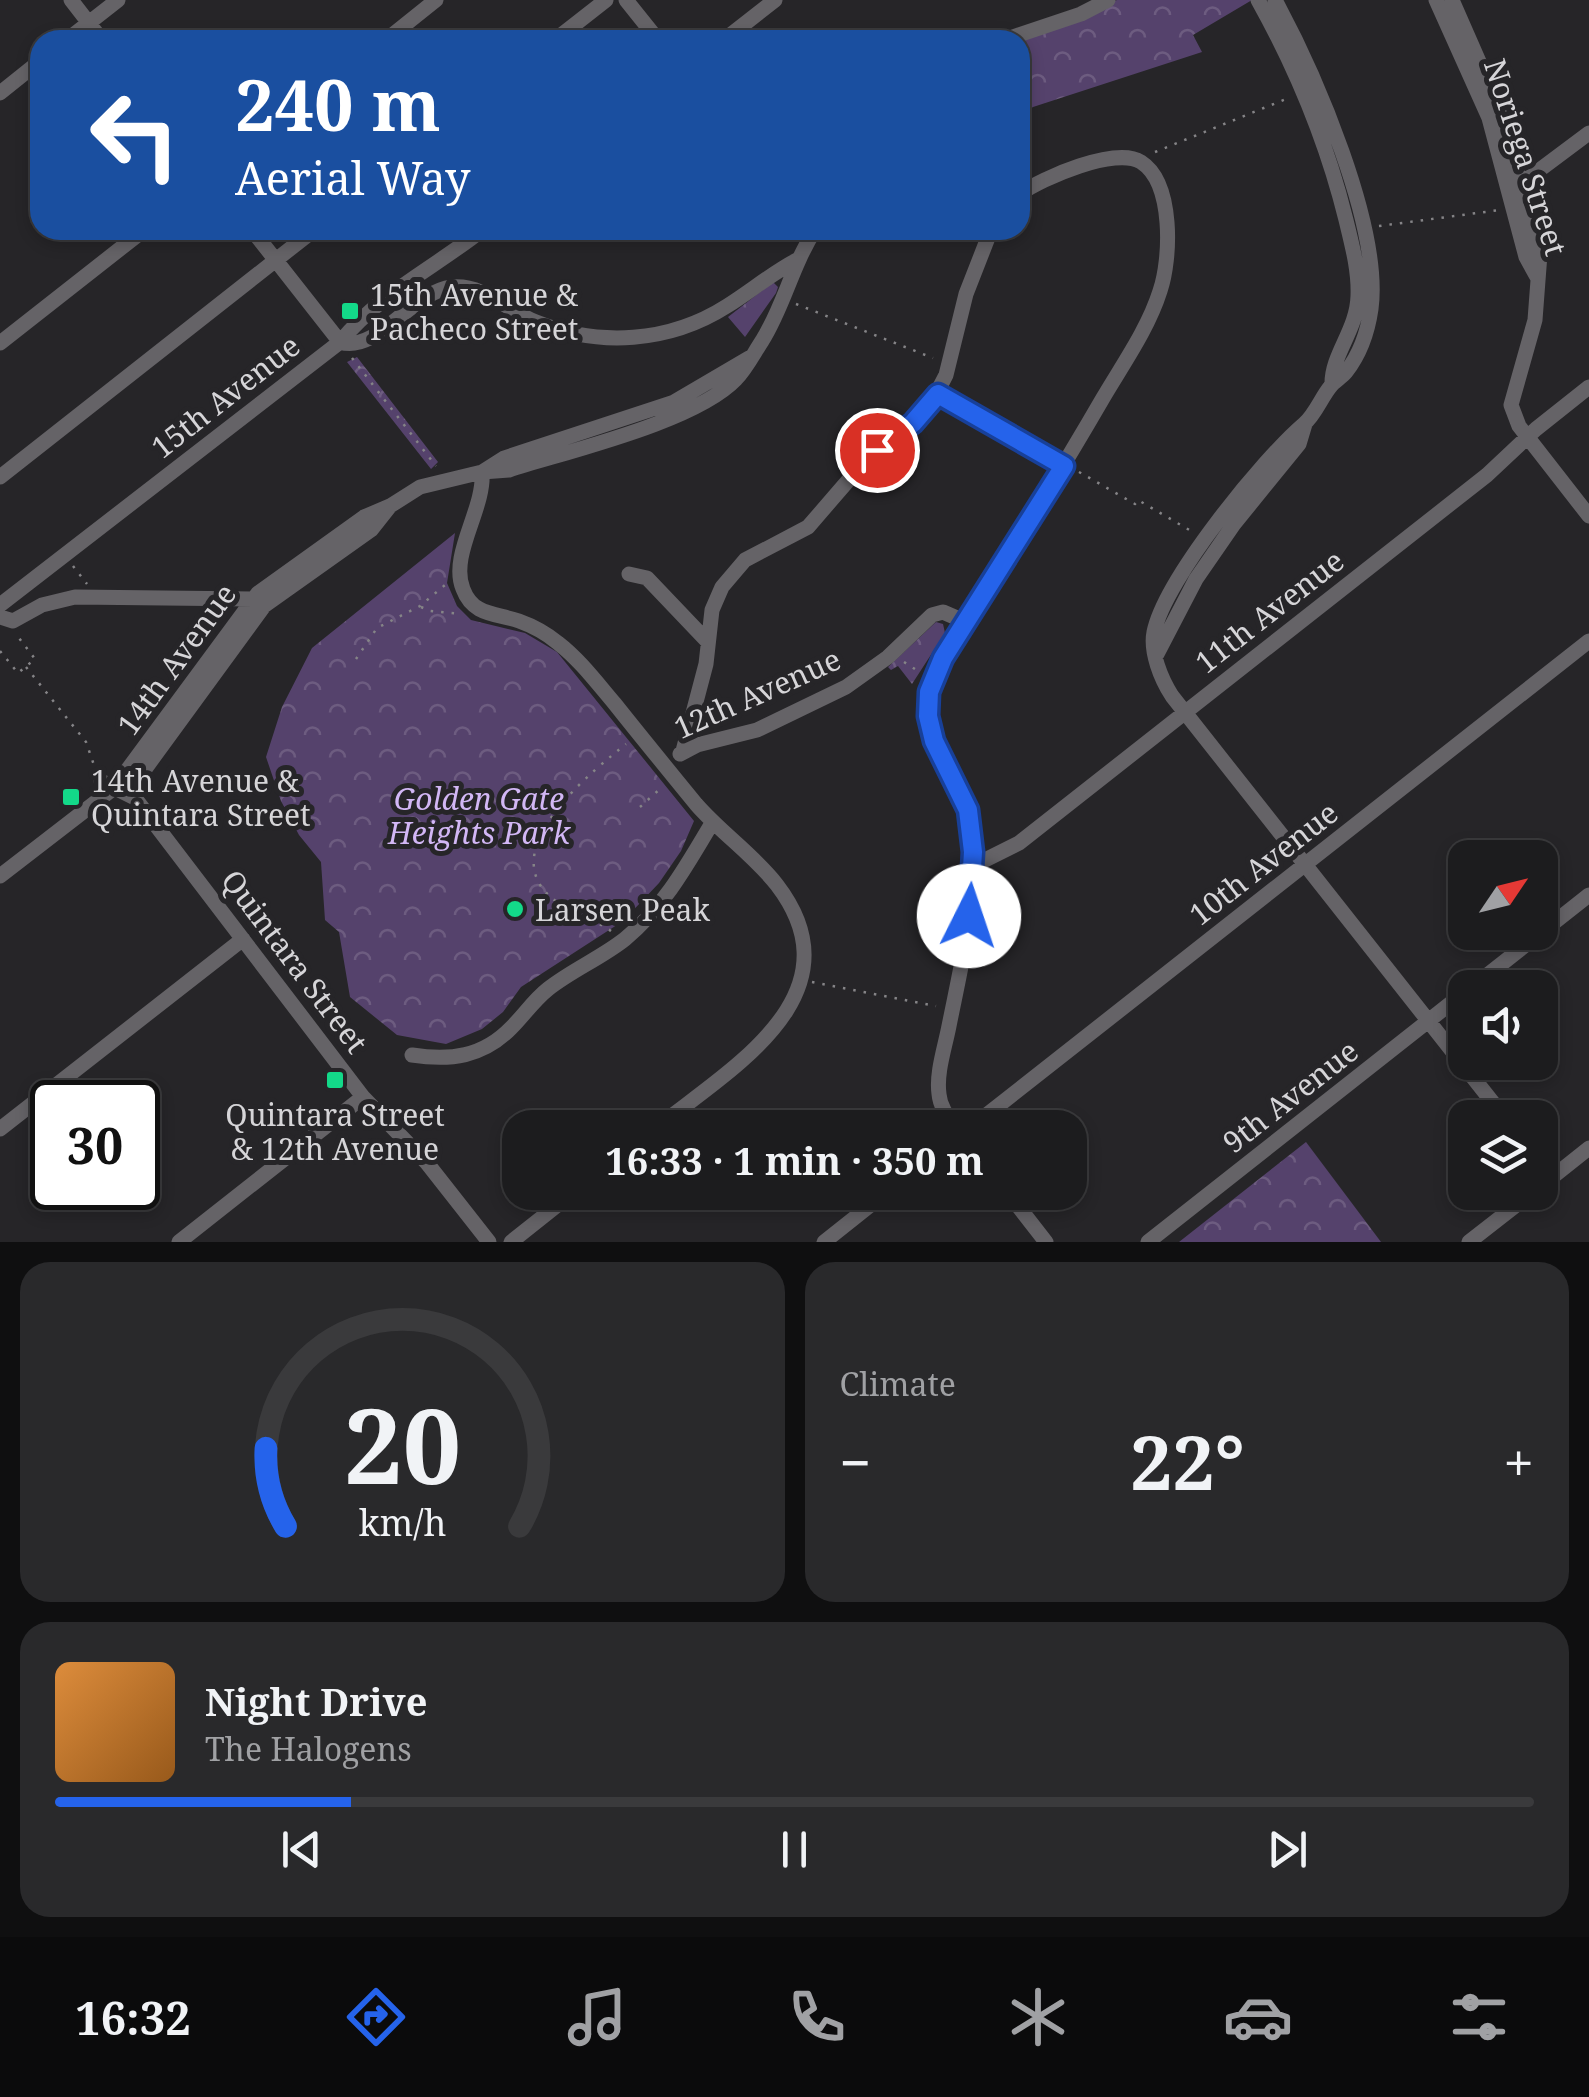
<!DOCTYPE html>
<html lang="en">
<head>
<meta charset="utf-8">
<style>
  body { margin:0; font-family:"Noto Serif",serif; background:#29292b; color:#f1f3f6; height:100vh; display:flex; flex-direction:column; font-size:38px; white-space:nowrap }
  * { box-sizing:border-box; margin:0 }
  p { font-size:32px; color:#a0a1a4 }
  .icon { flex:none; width:55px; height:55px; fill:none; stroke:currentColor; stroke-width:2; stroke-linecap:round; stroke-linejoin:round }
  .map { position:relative; height:1242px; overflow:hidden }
  .side { display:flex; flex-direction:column; gap:20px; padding:20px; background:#0f0f10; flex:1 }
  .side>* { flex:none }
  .top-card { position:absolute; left:30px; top:30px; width:1000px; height:210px; border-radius:30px; box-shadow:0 5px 15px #0003,0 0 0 2px #3a3a3c; background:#1a4fa0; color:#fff; overflow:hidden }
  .needle { width:65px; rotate:55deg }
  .buttons { position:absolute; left:1448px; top:840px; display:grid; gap:20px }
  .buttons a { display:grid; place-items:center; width:110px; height:110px; border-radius:20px; background:#1c1c1e; box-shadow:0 5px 15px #0003,0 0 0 2px #3a3a3c; font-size:50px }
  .speed { position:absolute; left:30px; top:1080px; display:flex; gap:20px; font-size:50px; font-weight:700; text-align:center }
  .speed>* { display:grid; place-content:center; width:130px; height:130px; border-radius:50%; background:#1c1c1e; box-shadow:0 5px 15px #0003,0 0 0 2px #3a3a3c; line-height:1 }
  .speed .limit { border:5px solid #111; border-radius:15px; background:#fff; color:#111 }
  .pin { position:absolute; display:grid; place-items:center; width:85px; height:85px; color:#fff; margin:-42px; border:5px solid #fff; border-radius:50%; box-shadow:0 2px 10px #0007 }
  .me { position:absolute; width:110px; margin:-55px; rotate:4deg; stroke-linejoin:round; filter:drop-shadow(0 0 8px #0008) }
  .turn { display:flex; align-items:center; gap:35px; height:210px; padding:0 40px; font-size:45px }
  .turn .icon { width:130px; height:130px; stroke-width:2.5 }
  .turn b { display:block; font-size:70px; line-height:85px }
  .big { font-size:75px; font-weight:700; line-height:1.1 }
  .side .widget { flex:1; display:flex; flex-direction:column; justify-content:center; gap:15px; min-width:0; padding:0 35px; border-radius:30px; background:#29292b }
  .side .dial { align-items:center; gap:0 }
  .dial svg { height:260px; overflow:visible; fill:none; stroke:#3a3a3c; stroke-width:7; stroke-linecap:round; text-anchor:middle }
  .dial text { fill:#f1f3f6; stroke:none }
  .song { display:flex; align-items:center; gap:30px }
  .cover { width:120px; height:120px; border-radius:15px; background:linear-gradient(135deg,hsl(30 70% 55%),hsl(30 70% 35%)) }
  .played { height:10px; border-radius:5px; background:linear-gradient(90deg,#2563eb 20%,#3a3a3c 20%) }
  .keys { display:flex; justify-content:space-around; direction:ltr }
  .heat { display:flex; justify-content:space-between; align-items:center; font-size:55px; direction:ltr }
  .side .tiles { flex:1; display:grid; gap:20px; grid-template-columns:1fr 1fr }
  .widget:last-child { grid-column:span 2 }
  .trip { position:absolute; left:502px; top:1110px; width:585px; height:100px; border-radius:30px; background:#1c1c1e; box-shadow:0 5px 15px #0003,0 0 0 2px #3a3a3c; font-weight:700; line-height:100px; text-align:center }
  .menu { display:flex; height:160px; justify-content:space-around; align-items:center; background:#0b0b0c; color:#a0a1a4 }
  .menu .icon { width:70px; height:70px }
  .menu .current { color:#2563eb }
  .menu b { font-size:45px; color:#f1f3f6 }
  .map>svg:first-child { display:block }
</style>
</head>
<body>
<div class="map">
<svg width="1589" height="1242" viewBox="0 0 1589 1242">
  <defs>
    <pattern id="park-crowns" width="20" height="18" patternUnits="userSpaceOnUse" patternTransform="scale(2.5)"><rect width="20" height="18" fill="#55426c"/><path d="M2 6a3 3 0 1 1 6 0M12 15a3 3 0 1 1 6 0" fill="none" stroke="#6d5c80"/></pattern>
  </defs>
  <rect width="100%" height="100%" fill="#262528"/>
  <!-- park -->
  <path fill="url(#park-crowns)" d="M 1117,0 L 1252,0 L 1193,35 L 1202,52 L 1033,107 L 1020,115 L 1020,40 Z
    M 773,282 L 778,287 L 776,293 L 745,337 L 728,317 Z
    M 357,357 L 438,462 L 431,469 L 347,362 Z
    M 455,533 L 447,583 L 457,606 L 471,620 L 525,633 L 557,652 L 694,821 L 681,851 L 659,883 L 623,921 L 521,987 L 503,1012 L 482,1029 L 446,1044 L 397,1035 L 350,997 L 339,932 L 325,920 L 321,862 L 299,835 L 281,801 L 266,757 L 282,707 L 312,648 Z
    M 936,622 L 943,624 L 945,633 L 912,684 L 898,666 L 891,670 L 888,667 Z
    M 1306,1142 L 1381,1242 L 1179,1242 Z"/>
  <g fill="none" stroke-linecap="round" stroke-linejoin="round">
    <!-- path -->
    <path stroke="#858487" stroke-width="2.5" stroke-dasharray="2.5 8" stroke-linecap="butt" d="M 1155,152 L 1291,97
      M 1379,226 L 1500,210
      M 796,304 L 933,358
      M 352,358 L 436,466
      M 1079,472 L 1135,504 L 1138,500 L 1191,531
      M 73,566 L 87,584
      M 421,607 L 430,611 L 462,614
      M 0,651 L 18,673 L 35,659 L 16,634
      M 356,659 L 377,628 L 420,606 L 445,585
      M 904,662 L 918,671
      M 26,667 L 86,742 L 95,768
      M 640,807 L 661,788
      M 611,931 C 588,915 554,909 539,883 C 512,835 595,769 626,744
      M 812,982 L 936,1006"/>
    <!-- minor -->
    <path stroke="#656367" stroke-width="15" d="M 71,0 L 102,40
      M 626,0 L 658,40
      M 1258,0 C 1297,70 1327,143 1346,220 C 1352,245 1359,270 1358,296 C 1357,330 1332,354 1332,383
      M 1275,0 C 1314,72 1382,227 1371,309 C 1368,330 1360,354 1346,372 C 1341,378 1334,381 1330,387 C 1321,398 1315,415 1304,424 C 1263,459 1165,579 1154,632 C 1150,652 1161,679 1172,696 L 1505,1118
      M 1436,0 L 1489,118 L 1526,257 L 1537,277
      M 1452,0 L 1502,114 L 1540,254 L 1535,320 L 1511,405 L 1519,426 L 1589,516
      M 67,40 L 118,0
      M 386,40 L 436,0
      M 555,40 L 606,0
      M 724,40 L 775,0
      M 1004,40 L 1081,14 L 1108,0
      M 0,93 L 40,61
      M 1522,183 L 1589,133
      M 252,230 L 340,342 C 377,354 411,292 452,287 C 484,284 508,311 536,322 C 599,347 669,343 727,306 C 751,291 772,273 797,260
      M 0,343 L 144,230
      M 938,394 L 1064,466
      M 482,472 C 485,509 449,555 463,589 C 473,616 496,613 519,621 C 533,626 546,633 558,643 C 580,660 597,683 615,704 C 642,738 669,771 696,804 C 721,833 754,855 777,885 C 861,995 730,1069 656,1128
      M 482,472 L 504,458 L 674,402 L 749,358
      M 0,477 L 314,230
      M 629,574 L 647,578 L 708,642
      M 0,605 L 340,342 C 379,294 434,268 482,230
      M 0,617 L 13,621 L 42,605 L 75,597 L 253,599
      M 1157,654 L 1196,579 L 1234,524 L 1299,444 L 1305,424
      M 683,751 L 706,664 L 712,610 L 722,587 L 745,560 L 808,527 L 865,461 L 930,406 L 946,375 L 966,294 L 991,230
      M 680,754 L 697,745 L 757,730 L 846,687 L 888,657 L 932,615 L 943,612 L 966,622
      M 101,781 L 135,798 L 363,1097 L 427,1163 L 489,1242
      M 114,788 L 258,593 L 364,517 L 390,506 L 420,487 L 482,472 L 509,470 C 568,451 695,422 736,379 C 746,369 754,353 762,341 C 784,306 792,265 815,230
      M 973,866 L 1019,843 L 1487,475 L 1536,429 L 1589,387
      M 0,876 L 114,788 L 145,769 L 264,606 L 371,530 L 390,506
      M 1471,988 L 1589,895
      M 412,1055 C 450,1061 483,1057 511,1028 C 524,1015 534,1000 548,989 C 572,970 601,958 625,939 C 664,907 687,865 712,823
      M 956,1128 C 948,1117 940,1107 939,1094 C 936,1073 945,1047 949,1026 C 959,976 971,926 973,875 C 974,849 974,823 965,799 C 943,743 905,724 943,657 C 998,572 1052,486 1103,398 C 1123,364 1148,329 1160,291 C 1171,259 1174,183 1141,162 C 1116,146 1042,178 1020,194
      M 970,1128 L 1589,641
      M 0,1129 L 243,939
      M 1540,1187 L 1589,1148
      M 1007,1192 L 1046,1242
      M 179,1242 L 363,1097
      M 511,1242 L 574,1192
      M 824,1242 L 887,1192
      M 1148,1242 L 1465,992
      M 1469,1242 L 1533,1192"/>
  </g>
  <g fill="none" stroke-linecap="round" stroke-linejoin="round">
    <defs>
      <path id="route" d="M 877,450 L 913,423 L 938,394 L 1064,466 L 943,658 L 929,692 L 928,716 L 934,741 L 968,810 L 973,852 L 969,916"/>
    </defs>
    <!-- route casing -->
    <use href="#route" stroke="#184099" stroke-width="25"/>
    <!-- route -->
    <use href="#route" stroke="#2563eb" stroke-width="18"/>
  </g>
  <!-- markers -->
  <g fill="#13d989" stroke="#262528" stroke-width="4">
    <rect x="340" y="301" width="20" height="20" rx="5"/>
    <rect x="61" y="787" width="20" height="20" rx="5"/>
    <circle cx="515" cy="909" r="10"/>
    <rect x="325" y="1070" width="20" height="20" rx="5"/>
  </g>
  <g text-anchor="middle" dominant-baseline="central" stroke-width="10" stroke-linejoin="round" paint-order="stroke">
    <!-- street labels -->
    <g font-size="30" fill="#d6d5d8" stroke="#262528">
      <text transform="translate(1526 157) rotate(72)">Noriega Street</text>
      <text transform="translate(225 396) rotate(-38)">15th Avenue</text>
      <text transform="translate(1269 611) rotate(-38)">11th Avenue</text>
      <text transform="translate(176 659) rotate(-54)">14th Avenue</text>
      <text transform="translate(757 693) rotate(-24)">12th Avenue</text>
      <text transform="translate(1263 863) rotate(-38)">10th Avenue</text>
      <text transform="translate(295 961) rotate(53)">Quintara Street</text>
      <text transform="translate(1290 1096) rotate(-38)">9th Avenue</text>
    </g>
    <!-- poi labels -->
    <g font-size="30" fill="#d6d5d8" stroke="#262528" text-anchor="start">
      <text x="370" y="294">15th Avenue &amp;<tspan x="370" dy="34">Pacheco Street</tspan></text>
      <text x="91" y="780">14th Avenue &amp;<tspan x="91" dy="34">Quintara Street</tspan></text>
      <text x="535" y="909">Larsen Peak</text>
      <text x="335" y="1114" text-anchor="middle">Quintara Street<tspan x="335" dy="34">&amp; 12th Avenue</tspan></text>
    </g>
    <!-- park labels -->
    <g font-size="30" font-style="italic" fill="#d2b7f5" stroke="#262528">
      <text x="479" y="798">Golden Gate<tspan x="479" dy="34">Heights Park</tspan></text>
    </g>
  </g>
</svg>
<div class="buttons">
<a><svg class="needle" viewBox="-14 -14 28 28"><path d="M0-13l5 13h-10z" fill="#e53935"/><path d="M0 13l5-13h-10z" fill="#a0a1a4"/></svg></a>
<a><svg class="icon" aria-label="sound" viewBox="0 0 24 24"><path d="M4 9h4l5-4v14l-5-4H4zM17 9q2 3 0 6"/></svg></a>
<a><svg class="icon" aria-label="layers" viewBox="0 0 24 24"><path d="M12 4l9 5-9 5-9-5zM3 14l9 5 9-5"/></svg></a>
</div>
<div class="speed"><div class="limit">30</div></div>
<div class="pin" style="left:877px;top:450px;background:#d93025"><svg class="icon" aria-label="arrive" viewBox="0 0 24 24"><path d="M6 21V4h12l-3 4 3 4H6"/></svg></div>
<svg class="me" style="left:969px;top:916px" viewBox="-20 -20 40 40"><circle r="19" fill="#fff"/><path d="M0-13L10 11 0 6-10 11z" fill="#2563eb"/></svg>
<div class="trip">16:33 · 1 min · 350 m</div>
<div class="top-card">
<div class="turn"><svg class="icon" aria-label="left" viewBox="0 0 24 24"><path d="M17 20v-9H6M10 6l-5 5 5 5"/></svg><div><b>240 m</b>Aerial Way</div></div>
</div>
</div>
<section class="side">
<div class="tiles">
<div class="widget dial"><svg viewBox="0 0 100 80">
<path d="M14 69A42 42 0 1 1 86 69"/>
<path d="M14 69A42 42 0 0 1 8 45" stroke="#2563eb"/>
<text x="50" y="56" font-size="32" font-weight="700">20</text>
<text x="50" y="72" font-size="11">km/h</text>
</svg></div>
<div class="widget"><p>Climate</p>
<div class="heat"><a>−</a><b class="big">22°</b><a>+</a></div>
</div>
<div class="widget">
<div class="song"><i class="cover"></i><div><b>Night Drive</b><p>The Halogens</p></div></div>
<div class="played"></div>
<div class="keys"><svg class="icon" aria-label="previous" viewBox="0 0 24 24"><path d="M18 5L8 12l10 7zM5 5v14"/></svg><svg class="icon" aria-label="pause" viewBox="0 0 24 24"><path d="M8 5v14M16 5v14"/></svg><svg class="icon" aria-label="next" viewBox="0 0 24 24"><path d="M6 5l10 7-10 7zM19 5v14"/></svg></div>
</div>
</div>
</section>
<nav class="menu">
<b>16:32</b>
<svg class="icon current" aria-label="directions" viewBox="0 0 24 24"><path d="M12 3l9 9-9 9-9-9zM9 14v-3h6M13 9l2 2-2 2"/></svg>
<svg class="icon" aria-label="music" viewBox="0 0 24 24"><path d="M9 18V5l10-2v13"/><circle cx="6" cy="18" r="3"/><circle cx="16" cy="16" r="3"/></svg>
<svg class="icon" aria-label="phone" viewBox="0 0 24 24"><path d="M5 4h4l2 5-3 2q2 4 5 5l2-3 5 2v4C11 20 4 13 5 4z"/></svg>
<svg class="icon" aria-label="climate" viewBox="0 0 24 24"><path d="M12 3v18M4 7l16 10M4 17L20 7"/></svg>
<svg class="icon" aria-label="car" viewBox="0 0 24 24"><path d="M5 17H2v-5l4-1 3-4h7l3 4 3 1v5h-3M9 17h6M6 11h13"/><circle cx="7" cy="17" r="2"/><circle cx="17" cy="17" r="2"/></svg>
<svg class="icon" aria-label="filters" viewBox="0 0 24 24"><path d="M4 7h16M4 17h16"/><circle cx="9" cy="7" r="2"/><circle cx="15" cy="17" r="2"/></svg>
</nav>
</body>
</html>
